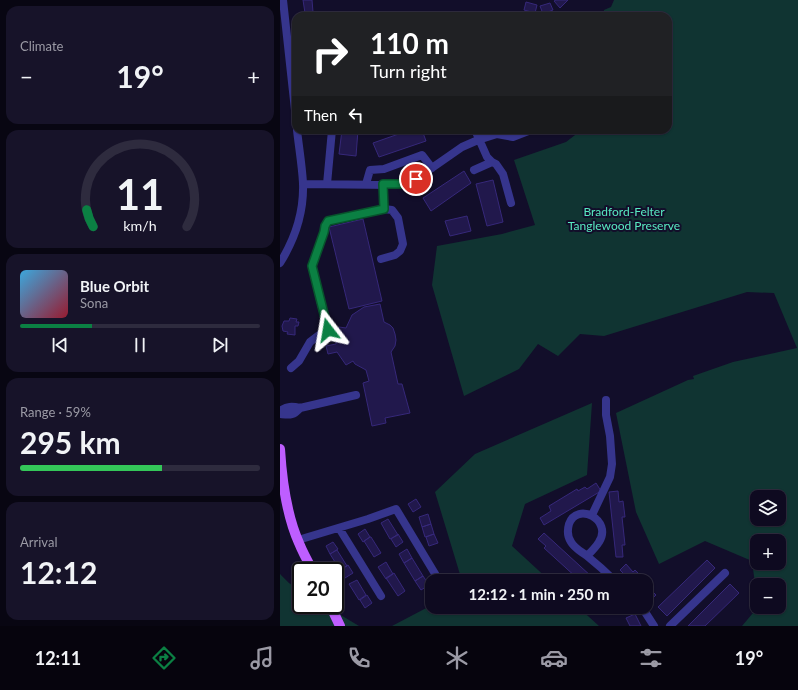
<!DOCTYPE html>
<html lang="en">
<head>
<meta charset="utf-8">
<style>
  body { margin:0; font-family:Lato,sans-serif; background:#171329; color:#f1f3f6; height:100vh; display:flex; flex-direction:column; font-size:15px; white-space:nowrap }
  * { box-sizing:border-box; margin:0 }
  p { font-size:13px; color:#9b9aa5 }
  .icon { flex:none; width:22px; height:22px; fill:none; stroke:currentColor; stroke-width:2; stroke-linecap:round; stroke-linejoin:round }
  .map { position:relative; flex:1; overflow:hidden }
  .side { display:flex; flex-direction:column; gap:6px; padding:6px; background:#080612; width:280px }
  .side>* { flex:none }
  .guide { position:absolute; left:12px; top:12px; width:380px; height:122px; border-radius:12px; box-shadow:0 1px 3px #0004,0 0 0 1px #2e2b3e; background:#202124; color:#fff; overflow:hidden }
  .controls { position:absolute; left:470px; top:490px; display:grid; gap:8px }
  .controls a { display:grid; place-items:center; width:36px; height:36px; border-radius:8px; background:#0e0a20; box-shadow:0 1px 3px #0004,0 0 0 1px #2e2b3e; font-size:20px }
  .speed { position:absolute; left:12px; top:562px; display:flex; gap:8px; font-size:20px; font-weight:700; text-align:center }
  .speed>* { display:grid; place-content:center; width:52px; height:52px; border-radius:50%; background:#0e0a20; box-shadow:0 1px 3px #0004,0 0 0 1px #2e2b3e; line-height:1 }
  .speed .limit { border:2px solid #111; border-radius:6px; background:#fff; color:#111 }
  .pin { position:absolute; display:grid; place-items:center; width:34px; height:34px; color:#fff; margin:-17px; border:2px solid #fff; border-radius:50%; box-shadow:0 1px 4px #0007 }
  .me { position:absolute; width:44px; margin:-22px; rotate:346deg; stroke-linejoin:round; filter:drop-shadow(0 0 3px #0008) }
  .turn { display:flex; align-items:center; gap:14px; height:84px; padding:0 12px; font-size:18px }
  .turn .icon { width:52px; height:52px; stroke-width:2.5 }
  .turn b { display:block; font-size:28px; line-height:34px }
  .then { display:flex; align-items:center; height:38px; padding:0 12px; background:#0003; gap:8px; font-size:15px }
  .big { font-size:30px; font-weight:700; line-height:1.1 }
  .side .card { flex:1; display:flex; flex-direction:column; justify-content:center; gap:6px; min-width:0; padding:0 14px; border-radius:12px; background:#171329 }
  .side .dial { align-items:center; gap:0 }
  .dial svg { height:104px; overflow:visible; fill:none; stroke:#2e2b3e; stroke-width:7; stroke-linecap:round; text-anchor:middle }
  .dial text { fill:#f1f3f6; stroke:none }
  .song { display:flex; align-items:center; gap:12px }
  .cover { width:48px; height:48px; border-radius:6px; background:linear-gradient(135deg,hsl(200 70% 55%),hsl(350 70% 35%)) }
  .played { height:4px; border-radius:2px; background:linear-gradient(90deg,#0b8043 30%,#2e2b3e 30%) }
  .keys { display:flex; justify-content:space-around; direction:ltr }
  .heat { display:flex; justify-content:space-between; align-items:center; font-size:22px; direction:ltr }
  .charge { height:6px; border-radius:3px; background:linear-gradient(90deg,#34c759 59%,#2e2b3e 0) }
  .trip { position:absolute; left:145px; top:574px; width:228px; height:40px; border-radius:12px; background:#0e0a20; box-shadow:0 1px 3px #0004,0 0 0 1px #2e2b3e; font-weight:700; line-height:40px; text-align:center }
  .tab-bar { display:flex; height:64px; justify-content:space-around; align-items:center; background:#06040d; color:#9b9aa5 }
  .tab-bar .icon { width:28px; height:28px }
  .tab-bar .selected { color:#0b8043 }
  .tab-bar b { font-size:18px; color:#f1f3f6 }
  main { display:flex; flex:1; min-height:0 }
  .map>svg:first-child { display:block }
</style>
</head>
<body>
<main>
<section class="side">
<div class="card"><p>Climate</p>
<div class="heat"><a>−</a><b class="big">19°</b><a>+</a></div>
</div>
<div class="card dial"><svg viewBox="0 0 100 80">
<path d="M14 69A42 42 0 1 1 86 69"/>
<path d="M14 69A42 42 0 0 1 9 56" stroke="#0b8043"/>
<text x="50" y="56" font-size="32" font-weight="700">11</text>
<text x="50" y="72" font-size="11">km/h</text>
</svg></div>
<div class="card">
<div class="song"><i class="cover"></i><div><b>Blue Orbit</b><p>Sona</p></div></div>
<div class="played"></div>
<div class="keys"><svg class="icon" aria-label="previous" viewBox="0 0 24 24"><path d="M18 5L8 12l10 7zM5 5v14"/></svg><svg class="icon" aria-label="pause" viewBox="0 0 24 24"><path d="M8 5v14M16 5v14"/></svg><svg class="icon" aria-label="next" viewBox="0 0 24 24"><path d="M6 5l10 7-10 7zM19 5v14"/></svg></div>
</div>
<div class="card"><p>Range · 59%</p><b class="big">295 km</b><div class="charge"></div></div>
<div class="card"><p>Arrival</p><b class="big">12:12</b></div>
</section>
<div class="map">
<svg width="518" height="626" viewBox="0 0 518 626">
  <rect width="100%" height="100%" fill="#120e2a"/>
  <!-- green -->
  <path fill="#103432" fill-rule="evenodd" d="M 334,0 L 518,0 L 518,626 L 462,626 L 478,607 L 499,607 L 499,585 L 477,585 L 477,599 L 472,561 L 425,541 L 379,564 L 356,512 L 336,413 L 408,380 L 414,379 L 413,376 L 453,362 L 517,348 L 494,293 L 467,292 L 324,336 L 300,334 L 278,356 L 258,344 L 239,369 L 184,396 L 152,285 L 157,246 L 222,234 L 255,225 L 234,160 L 286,142 L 299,132 L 299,130 L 388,130 L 388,16 L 323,16 L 324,10 L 331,7 ZM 477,497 L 499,497 L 499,519 L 477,519 ZM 477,541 L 499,541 L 499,563 L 477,563 Z
    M 312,403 L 307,475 L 245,504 L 232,546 L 270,581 L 182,581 L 155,492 L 195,454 Z
    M 0,574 L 9,583 L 21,591 L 21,605 L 44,605 L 79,626 L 0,626 Z
    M 152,605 L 152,607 L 298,607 L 319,626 L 112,626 Z"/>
  <!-- building -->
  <path fill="#21184c" stroke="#36287a" d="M 23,0 L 32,0 L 33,12 L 25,13 Z
    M 276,0 L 288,0 L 280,8 L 274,1 Z
    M 246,2 L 257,5 L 255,13 L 244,10 Z
    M 270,3 L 273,10 L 263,14 L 260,6 Z
    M 62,130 L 78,130 L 76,156 L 59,154 Z
    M 130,130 L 142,130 L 146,141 L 99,157 L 93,143 Z
    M 184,171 L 191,183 L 151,211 L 143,198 Z
    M 213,180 L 223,222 L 207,226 L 196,184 Z
    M 187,216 L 191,231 L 170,236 L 165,221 Z
    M 83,219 L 102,301 L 69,309 L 49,227 Z
    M 100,304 L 104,322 L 110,325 L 113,328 L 115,334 L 116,340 L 115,346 L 111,352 L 118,384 L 122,384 L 130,413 L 105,418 L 106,423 L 92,426 L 83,383 L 89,381 L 86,370 L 75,364 L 73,361 L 66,365 L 57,352 L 48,354 L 46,346 L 56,344 L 59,327 L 66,328 L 72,315 L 84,307 Z
    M 10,318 L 17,319 L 16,322 L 19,322 L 18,326 L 15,326 L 15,335 L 7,334 L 8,332 L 3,331 L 2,326 L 4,321 L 9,321 Z
    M 316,483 L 321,491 L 264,525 L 260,518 L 271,511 L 269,506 L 297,489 L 298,491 L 305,487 L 307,489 Z
    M 338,491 L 339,502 L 343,501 L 345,517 L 342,517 L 345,545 L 342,545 L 343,557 L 336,557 L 329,492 Z
    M 136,499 L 141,507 L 133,512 L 128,504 Z
    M 148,514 L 151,524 L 142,527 L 139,517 Z
    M 108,519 L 118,535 L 110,539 L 101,523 Z
    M 151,524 L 154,534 L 145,537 L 142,527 Z
    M 85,529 L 90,537 L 83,542 L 78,534 Z
    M 264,533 L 312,577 L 308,581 L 304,581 L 299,576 L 297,578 L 264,548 L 266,546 L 258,539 Z
    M 118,534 L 123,542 L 116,547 L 111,539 Z
    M 154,534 L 158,543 L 149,546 L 146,537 Z
    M 90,537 L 91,537 L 101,553 L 94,557 L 84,541 Z
    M 53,542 L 58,549 L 50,554 L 46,546 Z
    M 127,549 L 132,558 L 124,563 L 119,554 Z
    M 57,550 L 67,566 L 60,570 L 50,554 Z
    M 132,558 L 143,576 L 135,581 L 124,563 Z
    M 427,560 L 435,568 L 387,616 L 378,607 Z
    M 106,562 L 113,574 L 106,579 L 98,567 Z
    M 346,564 L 353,572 L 355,570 L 371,586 L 369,588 L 376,595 L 370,601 L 366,597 L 366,581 L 351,581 L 340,570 Z
    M 68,565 L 73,573 L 65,578 L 60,570 Z
    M 114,573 L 125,591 L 118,596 L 106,578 Z
    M 143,576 L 149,585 L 141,590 L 135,581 Z
    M 77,580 L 86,595 L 79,600 L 69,584 Z
    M 450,584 L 459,593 L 425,626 L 408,626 Z
    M 87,595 L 92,603 L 85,608 L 80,600 Z
    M 335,607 L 347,607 L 349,608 L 343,614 Z
    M 355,614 L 361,626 L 350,626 L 346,618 Z"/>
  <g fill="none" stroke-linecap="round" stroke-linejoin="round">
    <!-- minor -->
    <path stroke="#36358d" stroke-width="8" d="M 3,0 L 16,119
      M 195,130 L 207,157 L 212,162 L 216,164 L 223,174 L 231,203
      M 194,170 L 212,162
      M 23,184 L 113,185 L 122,184 L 136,179 L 182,147 L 198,140 L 217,134 L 233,137 L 251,130
      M 47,184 L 52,130
      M 86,184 L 90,170 L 104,169 L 142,155 L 152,168
      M 101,259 L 115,255 L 120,251 L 123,244 L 118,218 L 112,210 L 104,209
      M 0,263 C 15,239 24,211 23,183 C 22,165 19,148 17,130
      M 11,368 L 19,361 L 30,342 L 47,329 L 32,266 L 44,232 L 45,226 L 48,221 L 104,209 L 103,184
      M 0,411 C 7,406 12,406 20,408 L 76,395
      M 0,414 C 10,415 13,416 20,408
      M 312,515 L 330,477 L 332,464 L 330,436 L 326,415 L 326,400
      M 59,528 L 101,596
      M 18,540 L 88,519 L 116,509 L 157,577
      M 307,556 C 311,552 316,547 319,542 C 333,520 297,501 289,524 C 287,531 287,536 291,542 C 294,548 302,552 307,556 C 317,564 326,572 335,581
      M 361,607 L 365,612 L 374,626
      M 390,626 L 445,573"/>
    <!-- major -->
    <path stroke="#be5eff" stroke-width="10" d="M 0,449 C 2,481 6,514 19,543 C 23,553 28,562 33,571
      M 50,605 L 60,626"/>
  </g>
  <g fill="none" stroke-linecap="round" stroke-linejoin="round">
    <defs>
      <path id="route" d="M 48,330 L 32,266 L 44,232 L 45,226 L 48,221 L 104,209 L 103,184 L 122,184 L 136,179"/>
    </defs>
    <!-- route casing -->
    <use href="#route" stroke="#07532c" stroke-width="10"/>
    <!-- route -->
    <use href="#route" stroke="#0b8043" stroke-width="7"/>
  </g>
  <g text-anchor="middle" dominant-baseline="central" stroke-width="4" stroke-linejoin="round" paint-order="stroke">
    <!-- park labels -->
    <g font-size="12" fill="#58eac1" stroke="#120e2a">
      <text x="344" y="211">Bradford-Felter<tspan x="344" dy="14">Tanglewood Preserve</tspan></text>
    </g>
  </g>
</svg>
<div class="controls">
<a><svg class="icon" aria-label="layers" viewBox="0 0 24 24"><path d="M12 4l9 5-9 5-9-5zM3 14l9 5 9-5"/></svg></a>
<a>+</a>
<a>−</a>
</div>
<div class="speed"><div class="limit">20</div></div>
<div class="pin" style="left:136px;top:179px;background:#d93025"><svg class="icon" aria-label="arrive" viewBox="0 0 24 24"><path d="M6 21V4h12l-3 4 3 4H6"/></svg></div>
<svg class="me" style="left:48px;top:330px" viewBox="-20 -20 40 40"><path d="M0-17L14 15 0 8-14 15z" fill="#0b8043" stroke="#fff" stroke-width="4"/></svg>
<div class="trip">12:12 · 1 min · 250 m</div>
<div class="guide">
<div class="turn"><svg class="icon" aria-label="right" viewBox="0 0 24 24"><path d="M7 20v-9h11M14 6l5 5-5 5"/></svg><div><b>110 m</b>Turn right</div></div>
<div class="then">Then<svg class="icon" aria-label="left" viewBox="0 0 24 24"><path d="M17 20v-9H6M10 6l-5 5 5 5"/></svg></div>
</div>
</div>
</main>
<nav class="tab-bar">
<b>12:11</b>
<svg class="icon selected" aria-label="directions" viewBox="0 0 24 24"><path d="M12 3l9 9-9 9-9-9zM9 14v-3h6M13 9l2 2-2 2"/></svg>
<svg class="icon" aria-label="music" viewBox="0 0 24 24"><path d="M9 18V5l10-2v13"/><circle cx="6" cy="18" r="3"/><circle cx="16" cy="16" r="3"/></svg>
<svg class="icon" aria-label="phone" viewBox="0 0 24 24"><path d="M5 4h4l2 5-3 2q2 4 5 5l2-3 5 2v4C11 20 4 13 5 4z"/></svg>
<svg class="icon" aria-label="climate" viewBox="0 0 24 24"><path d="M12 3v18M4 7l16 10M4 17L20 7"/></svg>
<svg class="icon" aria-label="car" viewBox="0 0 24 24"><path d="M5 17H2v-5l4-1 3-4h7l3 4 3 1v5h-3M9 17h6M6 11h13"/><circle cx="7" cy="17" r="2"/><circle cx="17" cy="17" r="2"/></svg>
<svg class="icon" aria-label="filters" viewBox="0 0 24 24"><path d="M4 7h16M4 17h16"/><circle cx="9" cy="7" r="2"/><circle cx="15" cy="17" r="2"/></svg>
<b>19°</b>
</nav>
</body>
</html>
